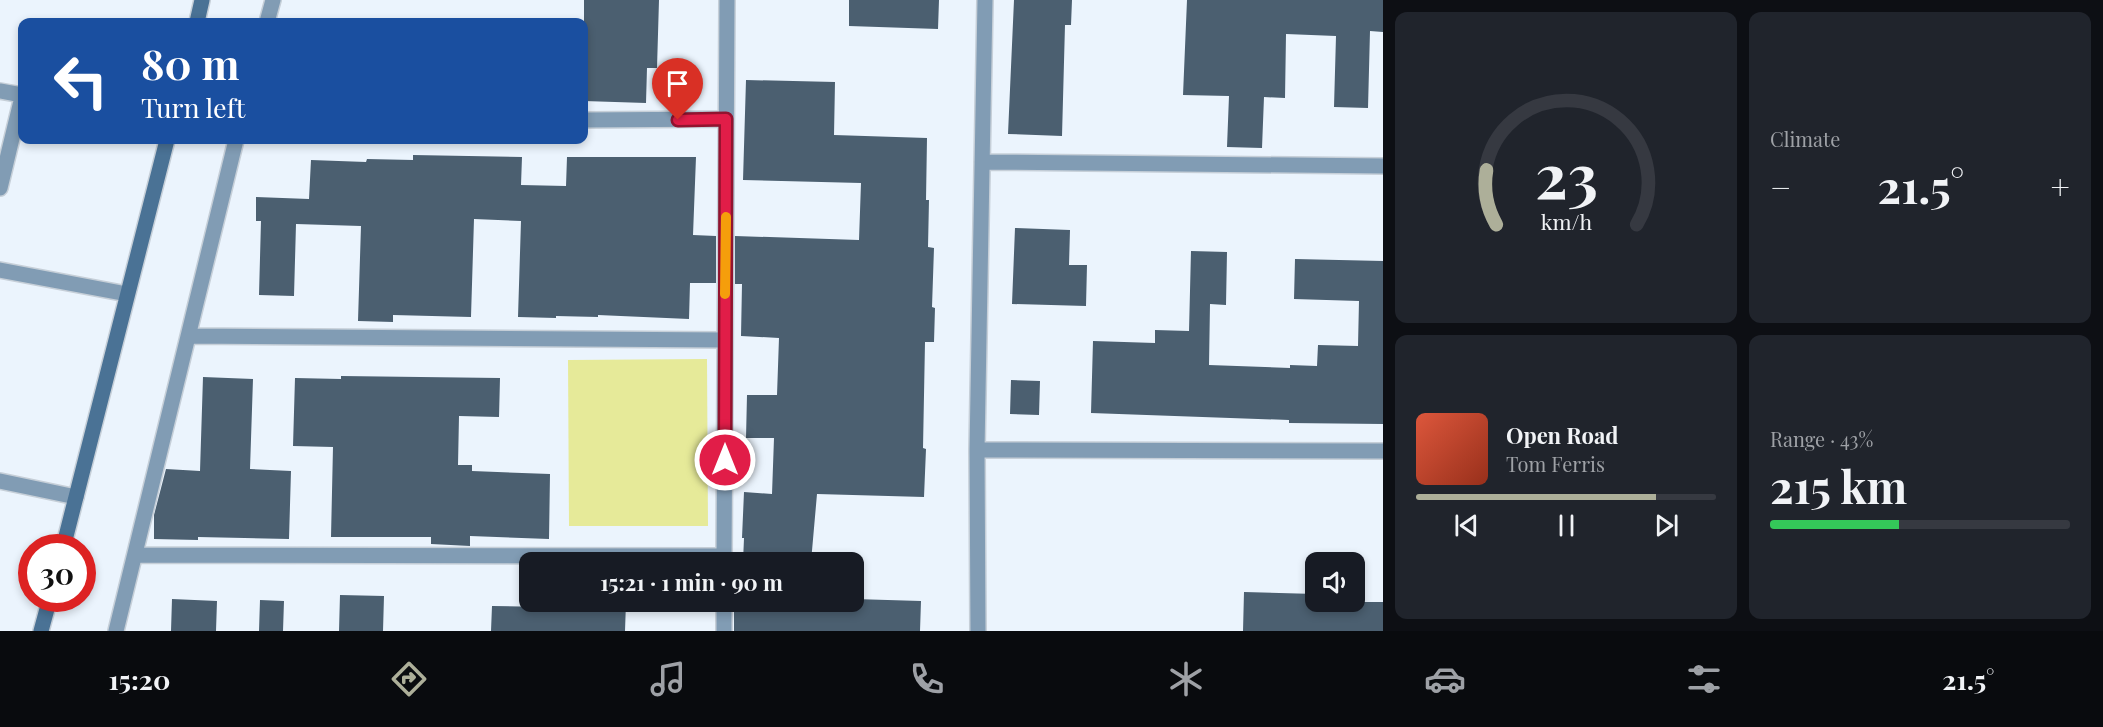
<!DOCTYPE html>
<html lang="en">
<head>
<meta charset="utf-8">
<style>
  body { margin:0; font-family:"Playfair Display",serif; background:#20242c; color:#f1f3f6; height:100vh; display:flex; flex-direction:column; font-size:22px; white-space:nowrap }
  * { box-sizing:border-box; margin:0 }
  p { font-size:20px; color:#9ea1a6 }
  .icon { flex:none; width:33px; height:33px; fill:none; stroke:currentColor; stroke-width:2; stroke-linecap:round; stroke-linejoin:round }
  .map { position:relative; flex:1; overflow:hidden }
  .sheet { display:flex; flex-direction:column; gap:12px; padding:12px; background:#0d0f14; width:720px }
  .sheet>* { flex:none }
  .banner { position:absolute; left:18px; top:18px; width:570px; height:126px; border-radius:12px; box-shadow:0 3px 9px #0003; background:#1a4fa0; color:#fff; overflow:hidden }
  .fabs { position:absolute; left:1305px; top:552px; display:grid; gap:12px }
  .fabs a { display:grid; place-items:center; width:60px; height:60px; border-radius:12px; background:#171b24; box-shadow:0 3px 9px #0003; font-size:30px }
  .speed { position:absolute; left:18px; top:534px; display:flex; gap:12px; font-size:30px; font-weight:700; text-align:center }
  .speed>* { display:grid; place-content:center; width:78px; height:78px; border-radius:50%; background:#171b24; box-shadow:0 3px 9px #0003; line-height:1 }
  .speed .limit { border:9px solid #d22; background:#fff; color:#111 }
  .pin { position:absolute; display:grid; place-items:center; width:51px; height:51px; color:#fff; margin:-62px -26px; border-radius:50% 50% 50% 0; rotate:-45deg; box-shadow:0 0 6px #0007 }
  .pin .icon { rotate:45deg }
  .me { position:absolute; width:66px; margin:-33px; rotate:0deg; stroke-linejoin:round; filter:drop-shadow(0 0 4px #0008) }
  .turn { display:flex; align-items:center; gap:21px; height:126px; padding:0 24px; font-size:27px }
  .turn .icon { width:78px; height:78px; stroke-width:2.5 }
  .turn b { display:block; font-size:42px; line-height:51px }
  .big { font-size:45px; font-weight:700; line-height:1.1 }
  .sheet .tile { flex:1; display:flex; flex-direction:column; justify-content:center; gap:9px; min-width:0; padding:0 21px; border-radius:12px; background:#20242c }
  .sheet .dial { align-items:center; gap:0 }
  .dial svg { height:156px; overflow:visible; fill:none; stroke:#363941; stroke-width:7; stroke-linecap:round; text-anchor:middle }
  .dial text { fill:#f1f3f6; stroke:none }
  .song { display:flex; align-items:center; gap:18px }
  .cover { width:72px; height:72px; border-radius:9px; background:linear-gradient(135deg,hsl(10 70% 55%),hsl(10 70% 35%)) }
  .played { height:6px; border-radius:3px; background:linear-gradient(90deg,#adaf99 80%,#363941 80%) }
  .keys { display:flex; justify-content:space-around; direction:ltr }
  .heat { display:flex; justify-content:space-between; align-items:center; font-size:33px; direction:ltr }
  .charge { height:9px; border-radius:4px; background:linear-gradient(90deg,#34c759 43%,#363941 0) }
  .sheet .tiles { flex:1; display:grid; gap:12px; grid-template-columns:repeat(2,1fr) }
  .trip { position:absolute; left:519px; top:552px; width:345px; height:60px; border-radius:12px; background:#171b24; box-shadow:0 3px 9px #0003; font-weight:700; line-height:60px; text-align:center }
  .menu { display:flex; height:96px; justify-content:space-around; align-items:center; background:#090b0e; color:#9ea1a6 }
  .menu .icon { width:42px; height:42px }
  .menu .active { color:#adaf99 }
  .menu b { font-size:27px; color:#f1f3f6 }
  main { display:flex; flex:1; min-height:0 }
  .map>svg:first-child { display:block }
</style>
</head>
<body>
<main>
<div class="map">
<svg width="1383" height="631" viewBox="0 0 1383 631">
  <rect width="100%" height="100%" fill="#ebf4fd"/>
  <!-- green -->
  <path fill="#e6ea99" d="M 707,359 L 708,526 L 569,526 L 568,360 Z"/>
  <!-- building -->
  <path fill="#4b5f70" d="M 584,0 L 659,0 L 657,68 L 647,68 L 646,103 L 584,101 Z
    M 849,0 L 939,0 L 938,29 L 849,26 Z
    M 1014,0 L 1072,0 L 1071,25 L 1065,25 L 1062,136 L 1008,134 Z
    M 1187,0 L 1383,0 L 1383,32 L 1370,31 L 1368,108 L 1334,107 L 1336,36 L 1286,34 L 1285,98 L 1264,97 L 1262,148 L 1227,147 L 1229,96 L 1183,95 Z
    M 746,80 L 835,82 L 834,135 L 927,138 L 926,200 L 929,200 L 928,247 L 934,248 L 932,307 L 935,308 L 934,342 L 925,342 L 923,448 L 926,449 L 924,497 L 817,494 L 811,562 L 743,562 L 744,538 L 742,538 L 744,492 L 772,494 L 774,438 L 746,438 L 747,395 L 777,395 L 779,338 L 741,336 L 742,284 L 735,284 L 735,236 L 859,240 L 861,183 L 743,180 Z
    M 413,155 L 522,157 L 521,185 L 566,186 L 567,157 L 696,157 L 693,235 L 716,236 L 716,283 L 690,283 L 689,319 L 598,315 L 598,317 L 556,316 L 556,318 L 518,317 L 521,221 L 474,219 L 471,317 L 393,315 L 393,322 L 358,321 L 361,226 L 296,224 L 294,296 L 259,295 L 261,221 L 256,221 L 256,197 L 309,199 L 311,160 L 366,162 L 367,159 L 413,160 Z
    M 1015,228 L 1070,230 L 1069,265 L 1087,265 L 1086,306 L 1012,304 Z
    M 1191,251 L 1227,252 L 1226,305 L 1210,304 L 1209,365 L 1290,368 L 1290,365 L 1317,366 L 1318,345 L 1358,346 L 1359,301 L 1294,299 L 1295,259 L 1383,261 L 1383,424 L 1289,423 L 1289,420 L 1091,413 L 1093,341 L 1155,343 L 1155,330 L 1189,331 Z
    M 341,376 L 500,378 L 499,417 L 459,416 L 458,465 L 472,465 L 472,471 L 550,474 L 549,539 L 470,536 L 470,546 L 431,544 L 431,537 L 331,537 L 333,447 L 293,446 L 295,378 L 341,379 Z
    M 203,377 L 253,379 L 250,469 L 291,471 L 289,539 L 198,537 L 198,540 L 154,539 L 154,515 L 166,469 L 200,471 Z
    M 1011,380 L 1040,381 L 1039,415 L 1010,414 Z
    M 1244,592 L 1316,594 L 1316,602 L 1383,602 L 1383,631 L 1243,631 Z
    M 340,595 L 384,596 L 383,631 L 339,631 Z
    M 172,599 L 217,601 L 216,631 L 171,631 Z
    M 854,599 L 921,601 L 920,631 L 734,631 L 734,603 L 839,606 L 839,602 L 854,602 Z
    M 260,600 L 284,601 L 283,631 L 259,631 Z
    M 543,602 L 626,602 L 625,631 L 491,631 L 492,606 L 543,607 Z"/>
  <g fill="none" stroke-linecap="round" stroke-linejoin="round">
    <defs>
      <path id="street" d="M 267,22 L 273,0
        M 0,91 L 22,95
        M 584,120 L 726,119
        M 982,162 L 1383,166
        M 0,188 L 22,97
        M 0,270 L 127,294
        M 188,336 L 725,340
        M 977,450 L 1383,451
        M 0,481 L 76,497
        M 135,555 L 724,556
        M 724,562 L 727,0
        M 116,631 L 236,140
        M 724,631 L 724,602
        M 978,631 L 977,450 L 985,0"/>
      <path id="secondary" d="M 197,22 L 202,0
        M 63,548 L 167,140
        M 41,631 L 50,598"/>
    </defs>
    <!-- street casing -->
    <use href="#street" stroke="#c6cfd8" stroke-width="18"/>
    <!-- secondary casing -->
    <use href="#secondary" stroke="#c6cfd8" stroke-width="18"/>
    <!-- street -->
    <use href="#street" stroke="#819cb4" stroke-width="15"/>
    <!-- secondary -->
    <use href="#secondary" stroke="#4a7295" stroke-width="15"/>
  </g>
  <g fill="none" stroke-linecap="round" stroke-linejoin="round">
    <defs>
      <path id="route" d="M 678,120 L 726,119 L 725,460"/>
    </defs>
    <!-- route casing -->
    <use href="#route" stroke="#92132f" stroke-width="15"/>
    <!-- route -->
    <use href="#route" stroke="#e11d48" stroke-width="10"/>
    <!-- slow -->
    <path stroke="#f59e0b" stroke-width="10" d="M 725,294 L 726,217"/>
  </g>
</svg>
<div class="fabs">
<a><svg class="icon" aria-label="sound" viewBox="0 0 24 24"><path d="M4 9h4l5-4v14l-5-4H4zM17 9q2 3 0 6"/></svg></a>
</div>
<div class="speed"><div class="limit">30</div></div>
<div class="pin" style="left:678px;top:120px;background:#d93025"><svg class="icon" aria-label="arrive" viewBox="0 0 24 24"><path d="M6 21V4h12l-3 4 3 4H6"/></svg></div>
<svg class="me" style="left:725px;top:460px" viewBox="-20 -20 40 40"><circle r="17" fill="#e11d48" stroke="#fff" stroke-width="3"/><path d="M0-11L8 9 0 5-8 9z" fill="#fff"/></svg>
<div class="trip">15:21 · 1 min · 90 m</div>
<div class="banner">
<div class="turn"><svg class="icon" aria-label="left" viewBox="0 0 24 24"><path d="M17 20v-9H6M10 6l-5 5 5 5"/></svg><div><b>80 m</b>Turn left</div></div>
</div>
</div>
<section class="sheet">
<div class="tiles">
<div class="tile dial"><svg viewBox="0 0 100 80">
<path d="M14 69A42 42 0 1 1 86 69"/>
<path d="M14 69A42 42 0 0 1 9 41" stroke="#adaf99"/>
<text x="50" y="56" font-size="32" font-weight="700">23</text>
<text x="50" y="72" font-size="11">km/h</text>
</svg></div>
<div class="tile"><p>Climate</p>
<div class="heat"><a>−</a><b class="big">21.5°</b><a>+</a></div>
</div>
<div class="tile">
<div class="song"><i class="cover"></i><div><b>Open Road</b><p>Tom Ferris</p></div></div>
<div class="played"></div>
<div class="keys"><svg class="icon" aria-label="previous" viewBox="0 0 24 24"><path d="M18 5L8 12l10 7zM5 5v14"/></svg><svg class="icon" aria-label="pause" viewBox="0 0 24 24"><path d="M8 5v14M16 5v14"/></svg><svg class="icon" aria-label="next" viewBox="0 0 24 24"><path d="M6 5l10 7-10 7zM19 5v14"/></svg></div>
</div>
<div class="tile"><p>Range · 43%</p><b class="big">215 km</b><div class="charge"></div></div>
</div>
</section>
</main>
<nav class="menu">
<b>15:20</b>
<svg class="icon active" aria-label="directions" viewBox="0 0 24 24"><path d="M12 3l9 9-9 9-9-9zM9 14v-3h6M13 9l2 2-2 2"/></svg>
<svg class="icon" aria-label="music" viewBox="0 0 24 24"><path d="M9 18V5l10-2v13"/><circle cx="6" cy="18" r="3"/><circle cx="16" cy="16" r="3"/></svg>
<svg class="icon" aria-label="phone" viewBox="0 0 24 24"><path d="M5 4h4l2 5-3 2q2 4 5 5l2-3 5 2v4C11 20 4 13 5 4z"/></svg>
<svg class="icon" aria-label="climate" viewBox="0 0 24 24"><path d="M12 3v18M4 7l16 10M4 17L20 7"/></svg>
<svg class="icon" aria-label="car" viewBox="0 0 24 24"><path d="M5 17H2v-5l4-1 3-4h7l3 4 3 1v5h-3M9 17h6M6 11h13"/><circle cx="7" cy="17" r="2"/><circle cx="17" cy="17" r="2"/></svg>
<svg class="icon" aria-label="filters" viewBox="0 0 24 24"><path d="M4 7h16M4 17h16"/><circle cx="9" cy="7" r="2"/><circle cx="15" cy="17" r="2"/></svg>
<b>21.5°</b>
</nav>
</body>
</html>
